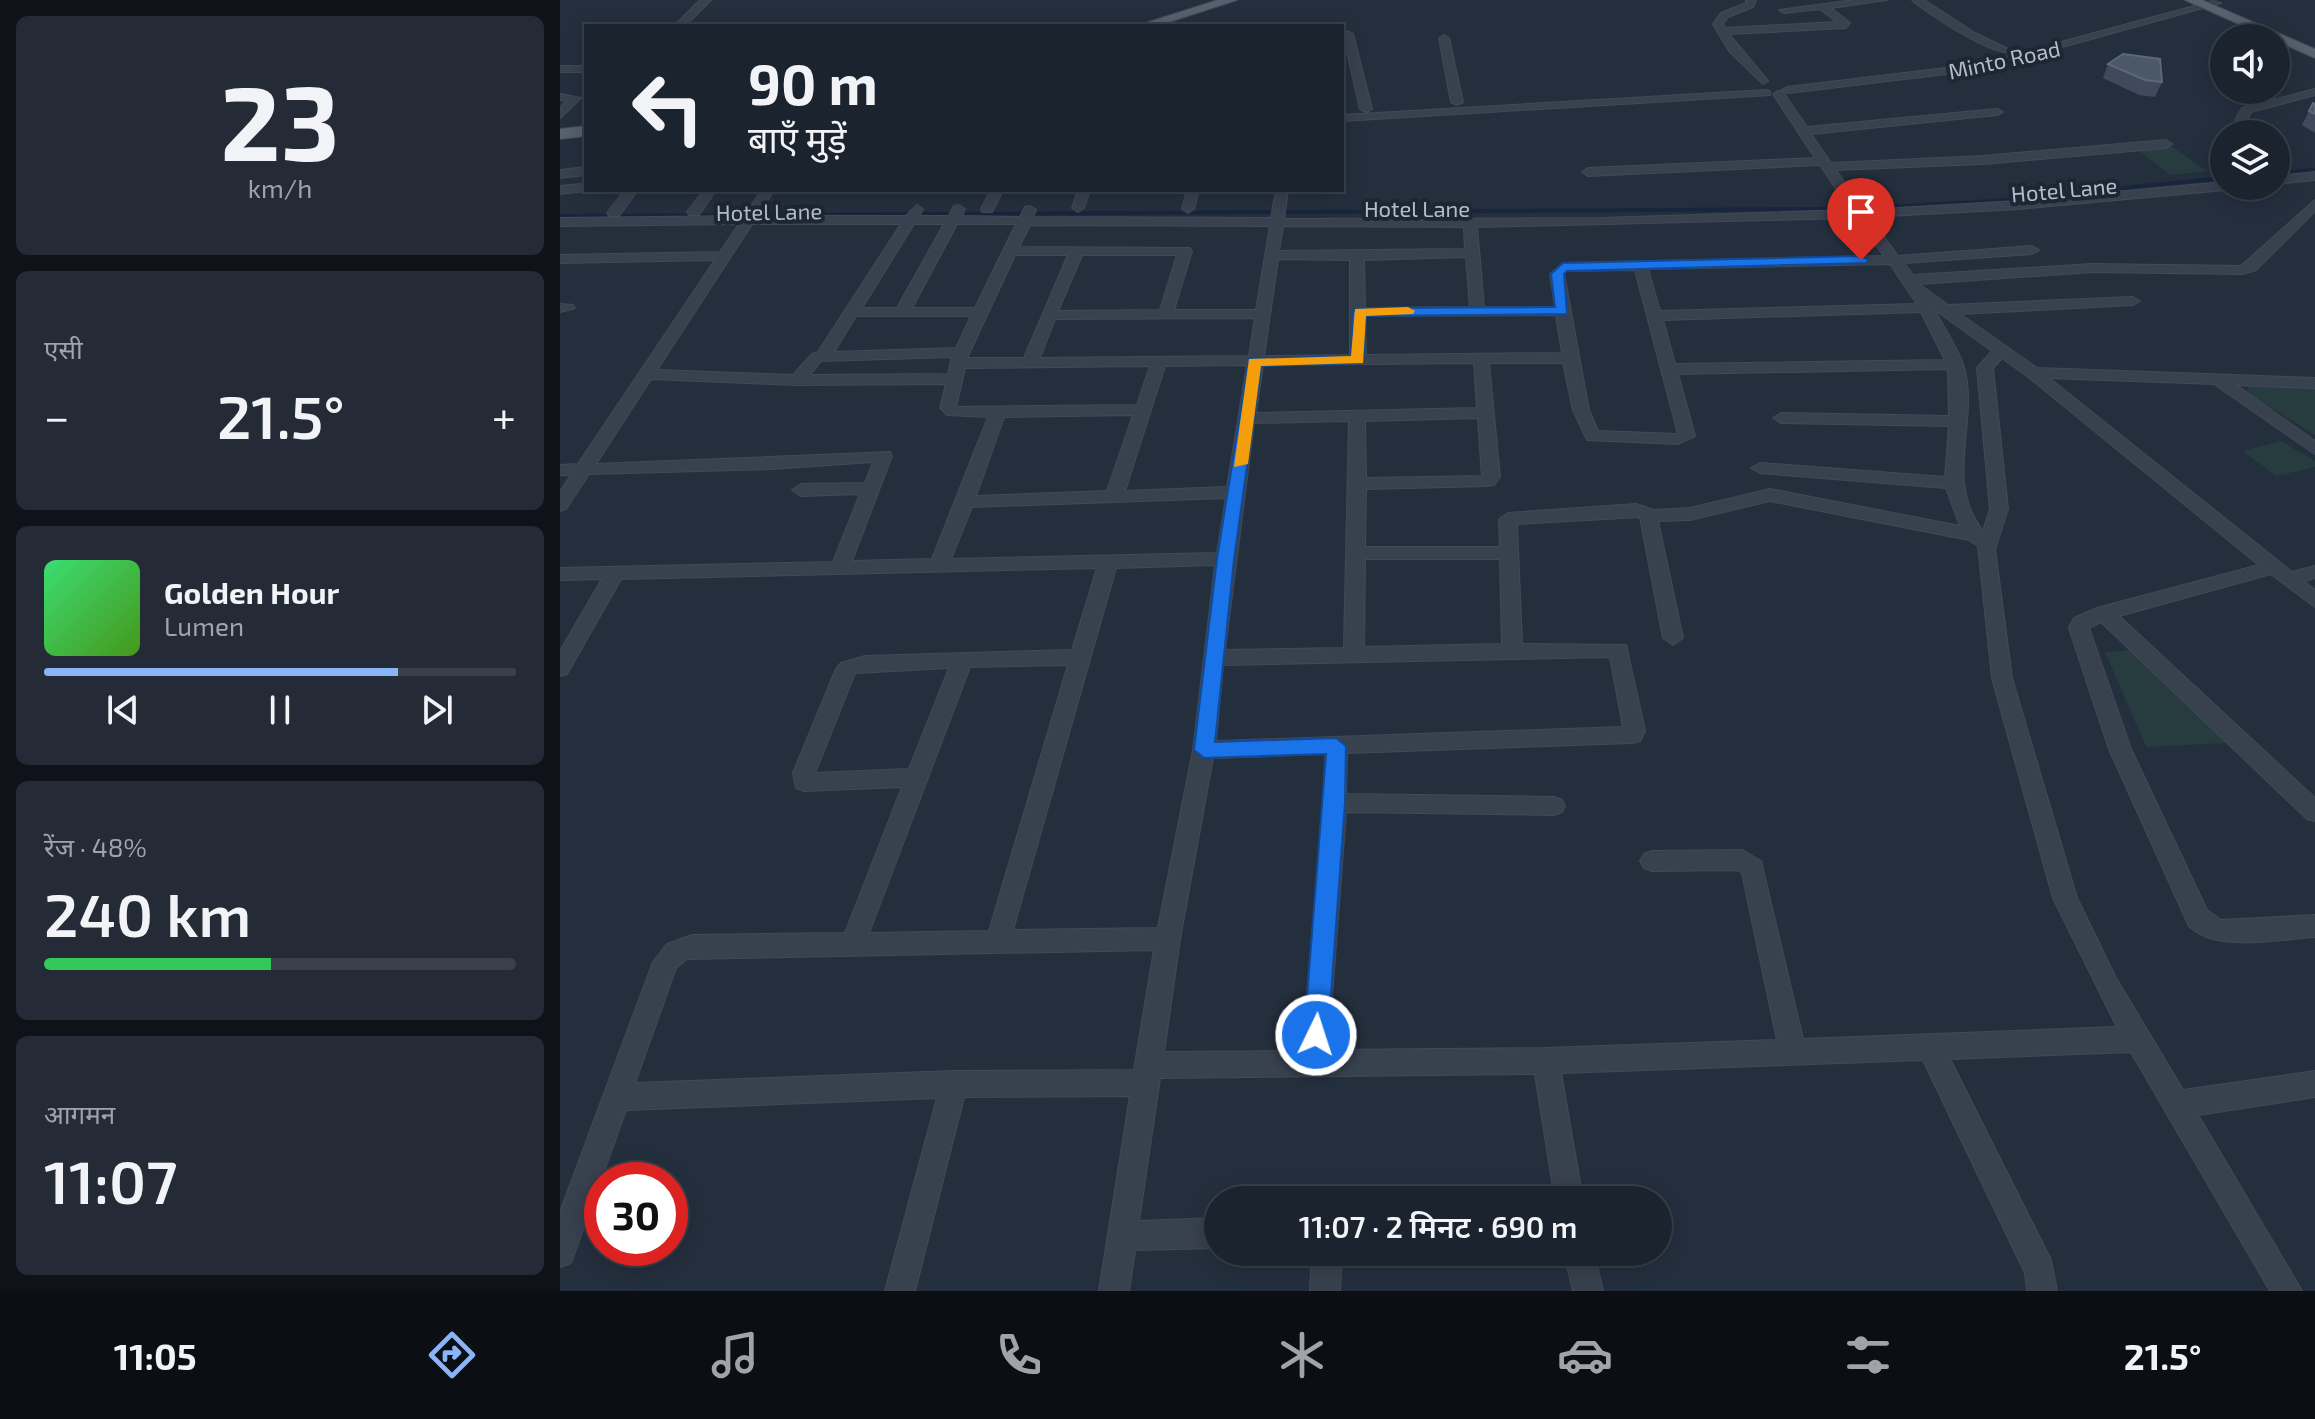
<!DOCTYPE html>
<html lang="hi">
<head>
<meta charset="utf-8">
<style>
  body { margin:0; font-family:"Exo 2","Noto Sans Devanagari",sans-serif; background:#242b36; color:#f1f3f6; height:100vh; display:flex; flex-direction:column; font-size:30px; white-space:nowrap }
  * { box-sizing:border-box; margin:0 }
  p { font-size:26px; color:#a0a4aa }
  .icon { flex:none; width:44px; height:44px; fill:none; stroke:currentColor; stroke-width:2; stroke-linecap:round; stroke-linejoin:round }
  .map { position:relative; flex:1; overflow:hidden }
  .sheet { display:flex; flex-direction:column; gap:16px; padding:16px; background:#0f1319; width:560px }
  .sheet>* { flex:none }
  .banner { position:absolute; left:24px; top:24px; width:760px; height:168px; border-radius:0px; box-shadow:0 4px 20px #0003,0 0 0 2px #39404a; background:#1b232e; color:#f1f3f6; overflow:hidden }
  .tools { position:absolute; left:1650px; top:24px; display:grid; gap:16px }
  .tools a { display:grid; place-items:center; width:80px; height:80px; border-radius:50%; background:#1b232e; box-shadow:0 4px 20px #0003,0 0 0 2px #39404a; font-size:40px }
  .speed { position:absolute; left:24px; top:1162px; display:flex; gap:16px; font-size:40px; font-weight:700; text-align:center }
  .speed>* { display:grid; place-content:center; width:104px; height:104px; border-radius:50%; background:#1b232e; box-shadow:0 4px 20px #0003,0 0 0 2px #39404a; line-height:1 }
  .speed .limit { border:12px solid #d22; background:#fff; color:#111 }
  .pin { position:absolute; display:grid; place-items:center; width:68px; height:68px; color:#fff; margin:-82px -34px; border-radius:50% 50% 50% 0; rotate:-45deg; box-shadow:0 0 8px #0007 }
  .pin .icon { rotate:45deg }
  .me { position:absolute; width:88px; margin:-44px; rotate:4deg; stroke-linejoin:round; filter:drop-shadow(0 0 6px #0008) }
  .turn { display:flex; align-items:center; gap:28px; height:168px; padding:0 32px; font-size:36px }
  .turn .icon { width:104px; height:104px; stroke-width:2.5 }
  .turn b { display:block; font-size:56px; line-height:68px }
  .big { font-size:60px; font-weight:600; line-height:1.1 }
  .sheet .widget { flex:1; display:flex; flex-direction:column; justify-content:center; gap:12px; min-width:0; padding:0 28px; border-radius:12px; background:#242b36 }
  .sheet .dial { align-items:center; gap:0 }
  .dial b { font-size:104px; line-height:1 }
  .song { display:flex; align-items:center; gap:24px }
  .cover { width:96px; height:96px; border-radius:12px; background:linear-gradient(135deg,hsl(140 70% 55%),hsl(100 70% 35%)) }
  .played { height:8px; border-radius:4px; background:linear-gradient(90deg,#8ab4f8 75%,#39404a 75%) }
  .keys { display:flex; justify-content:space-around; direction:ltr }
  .heat { display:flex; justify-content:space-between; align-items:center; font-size:44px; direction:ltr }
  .charge { height:12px; border-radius:6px; background:linear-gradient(90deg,#34c759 48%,#39404a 0) }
  .trip { position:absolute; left:644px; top:1186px; width:468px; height:80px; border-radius:40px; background:#1b232e; box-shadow:0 4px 20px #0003,0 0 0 2px #39404a; font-weight:600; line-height:80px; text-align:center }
  .dock { display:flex; height:128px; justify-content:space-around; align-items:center; background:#0b0e12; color:#a0a4aa }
  .dock .icon { width:56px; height:56px }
  .dock .current { color:#8ab4f8 }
  .dock b { font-size:36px; color:#f1f3f6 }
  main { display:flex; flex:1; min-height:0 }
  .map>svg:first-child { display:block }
</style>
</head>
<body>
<main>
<section class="sheet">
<div class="widget dial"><b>23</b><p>km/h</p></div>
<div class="widget"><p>एसी</p>
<div class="heat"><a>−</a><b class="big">21.5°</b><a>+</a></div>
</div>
<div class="widget">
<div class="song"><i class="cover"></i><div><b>Golden Hour</b><p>Lumen</p></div></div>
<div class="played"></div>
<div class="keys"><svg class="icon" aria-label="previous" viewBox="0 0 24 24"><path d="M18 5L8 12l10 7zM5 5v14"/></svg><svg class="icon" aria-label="pause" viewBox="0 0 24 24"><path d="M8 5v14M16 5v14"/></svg><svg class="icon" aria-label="next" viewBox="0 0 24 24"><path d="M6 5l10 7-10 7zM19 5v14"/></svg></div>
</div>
<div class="widget"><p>रेंज · 48%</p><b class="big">240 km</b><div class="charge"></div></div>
<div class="widget"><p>आगमन</p><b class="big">11:07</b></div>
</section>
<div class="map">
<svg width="1755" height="1291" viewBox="0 0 1755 1291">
  <rect width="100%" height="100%" fill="#242f3e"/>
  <!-- green -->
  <path fill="#263c3f" d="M 1611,146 L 1647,171 L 1611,175 L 1576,149 Z
    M 1689,385 L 1755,388 L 1755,435 L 1687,393 Z
    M 1721,441 L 1755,461 L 1755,467 L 1716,476 L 1683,451 Z
    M 1571,650 L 1667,743 L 1586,747 L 1545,652 Z"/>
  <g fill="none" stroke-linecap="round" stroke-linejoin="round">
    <!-- stream -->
    <path stroke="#17263c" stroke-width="4" d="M 1716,173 L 1755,170
      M 1307,208 L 1433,201 L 1664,178
      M 0,216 L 1270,209"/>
    <defs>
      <path id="minor" d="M 140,0 L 151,0 L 125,26 L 114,26 Z
        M 1186,0 L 1196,0 L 1193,7 L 1168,17 L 1163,24 L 1165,28 L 1277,22 L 1260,9 L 1224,13 L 1219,10 L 1294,0 L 1327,0 L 1271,8 L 1290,23 L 1286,28 L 1169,34 L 1208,81 L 1203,84 L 1169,51 L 1153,24 L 1161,13 L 1186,3 Z
        M 1352,0 L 1364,0 L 1415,33 L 1452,51 C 1437,60 1367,13 1352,0 Z
        M 1653,1 L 1661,3 L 1420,70 L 1228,93 L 1222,90 L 1228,87 L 1419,64 Z
        M 788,31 L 793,34 L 812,109 L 806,112 L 800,109 L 783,34 Z
        M 884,35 L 889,38 L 903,102 L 897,105 L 891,102 L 879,38 Z
        M 0,66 L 26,66 L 26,72 L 0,72 Z
        M 1755,89 L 1755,95 L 1691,112 L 1680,134 L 1668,134 L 1682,108 Z
        M 1206,90 L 1210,91 L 1210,95 L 782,121 L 782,115 Z
        M 1219,91 L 1223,92 L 1247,127 L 1437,109 L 1443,112 L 1437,115 L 1251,134 L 1271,163 L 1423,156 L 1606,140 L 1612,144 L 1606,148 L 1423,164 L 1276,170 L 1303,210 L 1458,201 L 1664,182 L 1664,186 L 1671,186 L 1665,190 L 1458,209 L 1309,217 L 1338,256 L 1472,246 L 1479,250 L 1472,254 L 1344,263 L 1353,275 L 1532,264 L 1681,266 L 1755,200 L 1755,211 L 1696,270 L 1683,274 L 1532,272 L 1359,284 L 1388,305 L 1573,297 L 1580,301 L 1573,305 L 1400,314 L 1477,368 L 1755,378 L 1755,388 L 1676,385 L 1755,441 L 1755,454 L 1654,384 L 1489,378 L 1732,572 L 1755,566 L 1755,578 L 1744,581 L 1755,590 L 1755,607 L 1711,574 L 1559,616 L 1755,798 L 1755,821 L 1747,819 L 1541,622 L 1529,628 L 1571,749 L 1647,910 L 1661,920 L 1755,915 L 1755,937 C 1719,939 1656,953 1629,926 L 1549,749 L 1509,628 L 1514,618 L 1537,608 L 1699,565 L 1467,376 L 1442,358 L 1433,368 L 1448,509 L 1435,549 L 1452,678 L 1517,898 L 1556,978 L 1623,1090 L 1755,1071 L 1755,1097 L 1638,1115 L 1742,1291 L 1710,1291 L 1571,1052 L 1390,1059 L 1491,1260 L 1497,1291 L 1467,1291 L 1465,1273 L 1363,1060 L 1001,1073 L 1023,1200 L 995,1200 L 975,1074 L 600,1078 L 579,1221 L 658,1218 L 658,1248 L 575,1250 L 569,1291 L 539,1291 L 570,1096 L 404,1097 L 355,1291 L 325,1291 L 377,1098 L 66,1110 L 11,1263 L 0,1267 L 0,1212 L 93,962 L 107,944 L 132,935 L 285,933 L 342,787 L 244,791 L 236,788 L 233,773 L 276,669 L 281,663 L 305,656 L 512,650 L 537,568 L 61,579 L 7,674 L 0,676 L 0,651 L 42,579 L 0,580 L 0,568 L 273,562 L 300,494 L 241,496 L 232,490 L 241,484 L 305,483 L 313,462 L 211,469 L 29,474 L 6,509 L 0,511 L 0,492 L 11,475 L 0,475 L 0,465 L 18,464 L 155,260 L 0,263 L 0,255 L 160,252 L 179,224 L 0,226 L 0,218 L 184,216 L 202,190 L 214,190 L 198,216 L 346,216 L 357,205 L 363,209 L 359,216 L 389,216 L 394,206 L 399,205 L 405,209 L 402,216 L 460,217 L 465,207 L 470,206 L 476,210 L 473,217 L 711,218 L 716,190 L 728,190 L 724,219 L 1042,218 L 1290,210 L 1260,165 L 1028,176 L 1022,172 L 1028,168 L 1255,158 L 1213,94 ZM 1296,218 L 1324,256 L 1003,263 L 990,274 L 995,307 L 924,307 L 917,227 ZM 192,224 L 341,224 L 258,352 L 252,354 L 233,375 L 97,370 ZM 354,224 L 384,224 L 337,308 L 302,308 ZM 397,224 L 456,224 L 415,308 L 352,308 ZM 470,225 L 710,226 L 696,310 L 614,310 L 632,251 L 630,248 L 459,247 ZM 723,226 L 904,227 L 905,249 L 719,251 ZM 455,255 L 508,255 L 464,358 L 407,358 ZM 522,255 L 617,255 L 600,310 L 498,311 ZM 906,257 L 910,307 L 805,308 L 804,260 ZM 718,259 L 790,260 L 790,355 L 704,356 ZM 1330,264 L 1357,304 L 1100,311 L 1088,269 ZM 1075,270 L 1118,434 L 1117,434 L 1038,431 L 1029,410 L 1004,274 L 1007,271 ZM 1374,309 L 1432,351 L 1417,368 L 1430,509 L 1423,531 C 1382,478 1421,420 1403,364 C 1396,345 1383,326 1374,309 ZM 1361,312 L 1385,360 L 1115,364 L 1103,320 ZM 996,315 L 1002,353 L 806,355 L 805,316 ZM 296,316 L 411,316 L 396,348 L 274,352 ZM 695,318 L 689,356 L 480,358 L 495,319 ZM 392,357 L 388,374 L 250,375 L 261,361 ZM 914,363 L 917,408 L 696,413 L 703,365 ZM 929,363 L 1003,363 L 1013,410 L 1027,440 L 1118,444 L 1135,436 L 1118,374 L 1388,369 L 1389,416 L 1221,413 L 1213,418 L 1221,423 L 1389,426 L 1385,477 L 1200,463 L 1191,468 L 1200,473 L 1386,488 L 1400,526 L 1210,489 L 1130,508 L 1094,510 L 1076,504 L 948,513 L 939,519 L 940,547 L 805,547 L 806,489 L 928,486 L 934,485 L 940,477 ZM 687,365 L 667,487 L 565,491 L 605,366 ZM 590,366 L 577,405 L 396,407 L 405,368 ZM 91,379 L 237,385 L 386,384 L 380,408 L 387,415 L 428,417 L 372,559 L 292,561 L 332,456 L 330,452 L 36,464 ZM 573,415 L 547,491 L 416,496 L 444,417 ZM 918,418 L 922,476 L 806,478 L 805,421 ZM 789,421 L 784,648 L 665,650 L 694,423 ZM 666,498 L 657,553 L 391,559 L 412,507 ZM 1210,501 L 1409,540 L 1418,546 L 1432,678 L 1493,898 L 1557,1027 L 1243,1039 L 1201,861 L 1182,850 L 1092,851 L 1084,854 L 1080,861 L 1084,868 L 1092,871 L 1178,870 L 1182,873 L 1217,1040 L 986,1048 L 768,1050 L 786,812 L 994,815 L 1002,812 L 1005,806 L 1002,800 L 994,797 L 786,794 L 787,753 L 1072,743 L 1080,741 L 1085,731 L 1066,645 L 962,644 L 957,524 L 1080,517 L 1103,638 L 1113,645 L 1123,638 L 1098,521 L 1130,520 ZM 805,559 L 940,559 L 942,644 L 804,647 ZM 655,565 L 633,750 L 598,928 L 453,930 L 556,568 ZM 1050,657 L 1063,727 L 656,741 L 663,665 ZM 508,665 L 429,931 L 309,933 L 410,667 ZM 389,668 L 349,769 L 255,773 L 295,673 ZM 765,754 L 764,803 L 742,1051 L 604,1052 L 620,939 L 653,758 ZM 594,950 L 574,1070 L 394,1071 L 75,1083 L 116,968 L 127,959 Z
        M 0,94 L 21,98 L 0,118 L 0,108 L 6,101 L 0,100 Z
        M 26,167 L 26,175 L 0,178 L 0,170 Z
        M 1755,172 L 1755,180 L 1716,184 L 1716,176 Z
        M 22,184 L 26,185 L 26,191 L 0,194 L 0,186 Z
        M 65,190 L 78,190 L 59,216 L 49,216 L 47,213 Z
        M 144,190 L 156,190 L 139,215 L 129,215 L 127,212 Z
        M 431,190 L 443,190 L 432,212 L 422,212 L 421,209 Z
        M 518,190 L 530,190 L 524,208 L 518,212 L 512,208 Z
        M 627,190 L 639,190 L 634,209 L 628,213 L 622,209 Z
        M 0,304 L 13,305 L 15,308 L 0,312 Z
        M 752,1252 L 782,1252 L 780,1291 L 750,1291 Z
        M 1004,1252 L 1034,1252 L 1043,1291 L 1013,1291 Z"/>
      <path id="major" d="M 658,0 L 677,0 L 597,26 L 576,26 Z
        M 1625,0 L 1642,0 L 1755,49 L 1755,58 Z
        M 26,126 L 26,136 L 0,139 L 0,129 Z"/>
    </defs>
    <!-- minor casing -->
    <use href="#minor" stroke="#414a57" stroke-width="2"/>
    <!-- major casing -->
    <use href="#major" stroke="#414a57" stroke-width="2"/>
    <!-- minor -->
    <use href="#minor" fill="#38414e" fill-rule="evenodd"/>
    <!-- major -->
    <use href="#major" fill="#56606e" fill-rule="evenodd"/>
  </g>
  <!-- wall -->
  <path fill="#3f4b5c" d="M 1548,64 L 1602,82 L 1595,97 L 1579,95 L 1543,78 Z
    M 1753,103 L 1755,104 L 1755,133 L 1742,125 Z"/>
  <!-- building -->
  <path fill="#4b5868" stroke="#5c6777" stroke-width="2" d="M 1563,54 L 1600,59 L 1602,82 L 1585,80 L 1548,64 Z
    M 1753,103 L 1755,104 L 1755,114 L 1749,111 Z"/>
  <!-- route -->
  <path fill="#1a73e8" stroke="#114b97" stroke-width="2" d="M 1301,256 L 1308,260 L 1306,263 L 1007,271 L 1004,274 L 1007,314 L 806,316 L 803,363 L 701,366 L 674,559 L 655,742 L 776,738 L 786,746 L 785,803 L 768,1035 L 765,1043 L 756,1046 L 748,1043 L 744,1035 L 766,754 L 644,758 L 634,750 L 657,559 L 689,359 L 791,356 L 793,312 L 800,308 L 995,307 L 991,274 L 1003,263 Z"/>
  <!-- slow -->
  <path fill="#f59e0b" d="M 848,307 L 855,311 L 853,314 L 806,316 L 803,363 L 701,366 L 688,464 L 674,467 L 689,359 L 791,356 L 795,309 Z"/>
  <g text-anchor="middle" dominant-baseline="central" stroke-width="8" stroke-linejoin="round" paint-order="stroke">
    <!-- far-street labels -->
    <g font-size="22" fill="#b4bcc9" stroke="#1d2633">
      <text transform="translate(1444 59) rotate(-12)">Minto Road</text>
      <text transform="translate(1504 189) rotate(-5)">Hotel Lane</text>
      <text x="857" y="208">Hotel Lane</text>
      <text transform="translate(209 211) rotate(-1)">Hotel Lane</text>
    </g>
  </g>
</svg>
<div class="tools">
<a><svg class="icon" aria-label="sound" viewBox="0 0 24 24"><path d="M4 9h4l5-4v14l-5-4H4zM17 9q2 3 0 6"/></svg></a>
<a><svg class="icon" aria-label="layers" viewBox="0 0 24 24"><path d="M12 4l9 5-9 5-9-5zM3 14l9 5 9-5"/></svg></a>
</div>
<div class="speed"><div class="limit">30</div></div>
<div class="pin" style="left:1301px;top:260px;background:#d93025"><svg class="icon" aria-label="arrive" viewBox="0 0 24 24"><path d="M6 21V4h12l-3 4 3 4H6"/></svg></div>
<svg class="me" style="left:756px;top:1035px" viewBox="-20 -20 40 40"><circle r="17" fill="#1a73e8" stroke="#fff" stroke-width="3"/><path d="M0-11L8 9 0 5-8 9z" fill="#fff"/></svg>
<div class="trip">11:07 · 2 मिनट · 690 m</div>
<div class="banner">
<div class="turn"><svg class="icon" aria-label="left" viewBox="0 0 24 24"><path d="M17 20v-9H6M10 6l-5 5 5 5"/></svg><div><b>90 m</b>बाएँ मुड़ें</div></div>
</div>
</div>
</main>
<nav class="dock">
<b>11:05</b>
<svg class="icon current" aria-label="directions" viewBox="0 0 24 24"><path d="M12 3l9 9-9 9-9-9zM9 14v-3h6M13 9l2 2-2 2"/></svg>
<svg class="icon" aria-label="music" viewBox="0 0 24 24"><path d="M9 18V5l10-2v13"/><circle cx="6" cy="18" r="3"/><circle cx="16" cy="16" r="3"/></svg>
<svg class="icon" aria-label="phone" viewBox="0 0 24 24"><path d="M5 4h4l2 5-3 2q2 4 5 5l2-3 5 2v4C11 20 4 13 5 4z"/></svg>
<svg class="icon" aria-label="climate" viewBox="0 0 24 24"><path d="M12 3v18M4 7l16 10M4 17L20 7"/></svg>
<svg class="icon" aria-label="car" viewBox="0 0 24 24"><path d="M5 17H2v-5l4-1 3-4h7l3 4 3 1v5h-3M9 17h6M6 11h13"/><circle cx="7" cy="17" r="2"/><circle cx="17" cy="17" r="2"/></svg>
<svg class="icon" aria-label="filters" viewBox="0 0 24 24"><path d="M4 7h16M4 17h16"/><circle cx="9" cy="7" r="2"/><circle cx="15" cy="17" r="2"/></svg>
<b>21.5°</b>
</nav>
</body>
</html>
